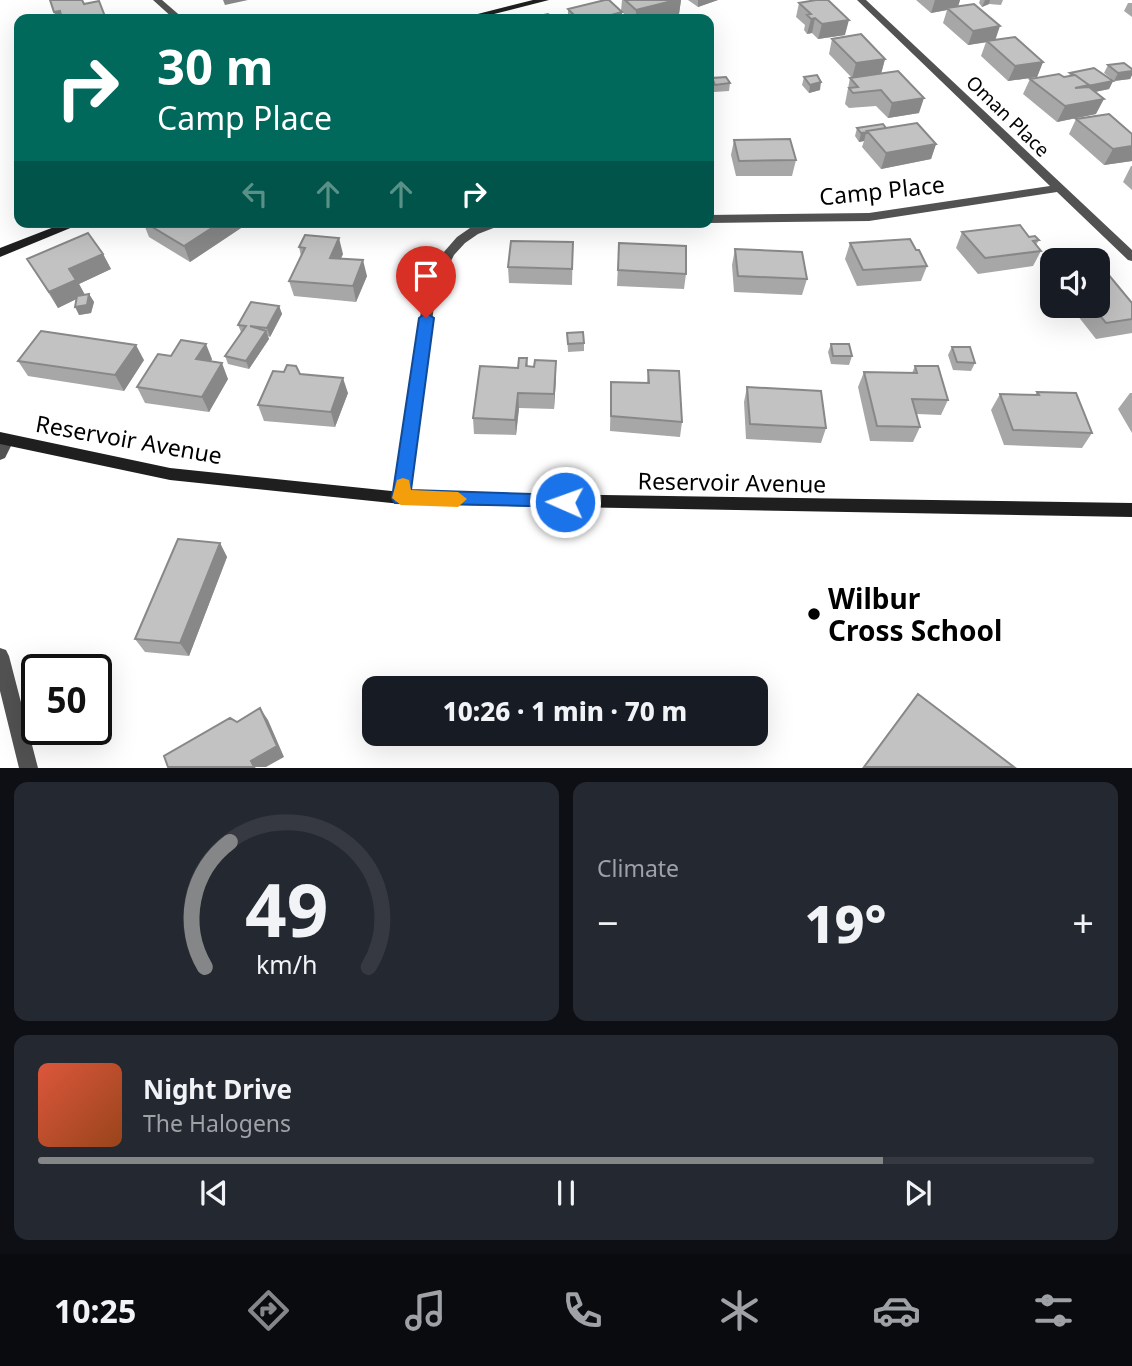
<!DOCTYPE html>
<html lang="en">
<head>
<meta charset="utf-8">
<style>
  body { margin:0; font-family:"Noto Sans",sans-serif; background:#242831; color:#f1f3f6; height:100vh; display:flex; flex-direction:column; font-size:26px; white-space:nowrap }
  * { box-sizing:border-box; margin:0 }
  p { font-size:23px; color:#9ea1a6 }
  .icon { flex:none; width:38px; height:38px; fill:none; stroke:currentColor; stroke-width:2; stroke-linecap:round; stroke-linejoin:round }
  .map { position:relative; height:768px; overflow:hidden }
  .details { display:flex; flex-direction:column; gap:14px; padding:14px; background:#0d0f14; flex:1 }
  .details>* { flex:none }
  .top-card { position:absolute; left:14px; top:14px; width:700px; height:214px; border-radius:14px; box-shadow:0 7px 28px #0002; background:#00695c; color:#fff; overflow:hidden }
  .buttons { position:absolute; left:1040px; top:248px; display:grid; gap:14px }
  .buttons a { display:grid; place-items:center; width:70px; height:70px; border-radius:14px; background:#171b24; box-shadow:0 7px 28px #0002; font-size:35px }
  .speed { position:absolute; left:21px; top:654px; display:flex; gap:14px; font-size:35px; font-weight:700; text-align:center }
  .speed>* { display:grid; place-content:center; width:91px; height:91px; border-radius:50%; background:#171b24; box-shadow:0 7px 28px #0002; line-height:1 }
  .speed .limit { border:4px solid #111; border-radius:10px; background:#fff; color:#111 }
  .pin { position:absolute; display:grid; place-items:center; width:60px; height:60px; color:#fff; margin:-72px -30px; border-radius:50% 50% 50% 0; rotate:-45deg; box-shadow:0 0 7px #0007 }
  .pin .icon { rotate:45deg }
  .me { position:absolute; width:77px; margin:-38px; rotate:272deg; stroke-linejoin:round; filter:drop-shadow(0 0 5px #0008) }
  .turn { display:flex; align-items:center; gap:24px; height:147px; padding:0 28px; font-size:32px }
  .turn .icon { width:91px; height:91px; stroke-width:2.5 }
  .turn b { display:block; font-size:49px; line-height:60px }
  .lanes { display:flex; align-items:center; height:66px; padding:0 28px; background:#0003; justify-content:center; gap:35px; direction:ltr }
  .lanes .off { opacity:.35 }
  .big { font-size:52px; font-weight:800; line-height:1.1 }
  .details .tile { flex:1; display:flex; flex-direction:column; justify-content:center; gap:10px; min-width:0; padding:0 24px; border-radius:14px; background:#242831 }
  .details .dial { align-items:center; gap:0 }
  .dial svg { height:182px; overflow:visible; fill:none; stroke:#363941; stroke-width:7; stroke-linecap:round; text-anchor:middle }
  .dial text { fill:#f1f3f6; stroke:none }
  .song { display:flex; align-items:center; gap:21px }
  .cover { width:84px; height:84px; border-radius:10px; background:linear-gradient(135deg,hsl(10 70% 55%),hsl(20 70% 35%)) }
  .played { height:7px; border-radius:4px; background:linear-gradient(90deg,#858687 80%,#363941 80%) }
  .keys { display:flex; justify-content:space-around; direction:ltr }
  .heat { display:flex; justify-content:space-between; align-items:center; font-size:38px; direction:ltr }
  .details .tiles { flex:1; display:grid; gap:14px; grid-template-columns:1fr 1fr }
  .tile:last-child { grid-column:span 2 }
  .trip { position:absolute; left:362px; top:676px; width:406px; height:70px; border-radius:14px; background:#171b24; box-shadow:0 7px 28px #0002; font-weight:800; line-height:70px; text-align:center }
  .tab-bar { display:flex; height:112px; justify-content:space-around; align-items:center; background:#090b0e; color:#9ea1a6 }
  .tab-bar .icon { width:49px; height:49px }
  .tab-bar .current { color:#858687 }
  .tab-bar b { font-size:32px; color:#f1f3f6 }
  .map>svg:first-child { display:block }
</style>
</head>
<body>
<div class="map">
<svg width="1132" height="768" viewBox="0 0 1132 768">
  <rect width="100%" height="100%" fill="#fff"/>
  <g fill="none" stroke-linecap="round" stroke-linejoin="round">
    <!-- minor -->
    <path fill="#525252" fill-rule="evenodd" d="M 153,0 L 162,0 L 184,19 L 174,19 Z
      M 857,0 L 866,0 L 1132,250 L 1132,261 L 1128,260 L 1057,192 L 869,221 L 709,223 L 707,222 L 709,215 L 869,213 L 1050,186 Z
      M 489,222 L 509,222 L 478,234 L 465,243 L 454,255 L 436,291 L 409,498 L 406,503 L 401,504 L 396,503 L 393,498 L 424,291 L 443,253 L 457,237 L 470,228 Z
      M 7,434 L 12,436 L 14,440 L 5,458 L 0,460 L 0,439 Z
      M 0,648 L 6,650 L 9,656 L 38,768 L 19,768 L 0,691 Z"/>
    <!-- secondary -->
    <path fill="#1f1f1f" fill-rule="evenodd" d="M 533,0 L 549,0 L 474,19 L 458,19 Z
      M 67,222 L 85,222 L 0,257 L 0,248 Z
      M 0,432 L 170,468 L 401,492 L 1132,503 L 1132,517 L 401,504 L 170,480 L 0,444 Z"/>
  </g>
  <!-- wall -->
  <path fill="#a7a7a7" d="M 622,0 L 681,0 L 679,14 L 657,19 L 630,19 L 622,12 L 622,19 L 568,19 L 568,9 L 621,11 Z
    M 688,0 L 718,0 L 698,7 Z
    M 916,0 L 960,0 L 958,7 L 995,40 L 1043,62 L 1037,77 L 1008,81 L 981,56 L 986,42 L 968,45 L 943,23 L 947,10 L 931,13 Z
    M 980,0 L 1003,0 L 1001,5 L 989,4 L 982,7 L 979,3 Z
    M 799,3 L 845,35 L 818,39 L 812,33 L 807,34 L 804,30 L 805,25 L 796,17 Z
    M 1128,3 L 1132,3 L 1132,17 L 1124,11 Z
    M 832,39 L 885,59 L 881,74 L 919,113 L 888,118 L 876,106 L 849,108 L 845,104 L 850,78 L 852,78 L 829,54 Z
    M 1108,65 L 1132,69 L 1132,75 L 1130,79 L 1114,81 L 1104,73 Z
    M 1070,73 L 1113,81 L 1109,89 L 1095,92 L 1096,114 L 1057,122 L 1023,94 L 1030,79 L 1064,77 L 1069,76 Z
    M 804,77 L 820,90 L 809,93 L 802,85 Z
    M 712,78 L 730,83 L 729,91 L 714,92 L 711,86 Z
    M 1076,119 L 1132,134 L 1132,161 L 1104,165 L 1069,134 Z
    M 857,128 L 886,128 L 936,144 L 931,159 L 881,169 L 862,147 L 864,141 L 859,142 L 855,136 Z
    M 734,140 L 796,160 L 792,176 L 736,176 L 731,155 Z
    M 1131,166 L 1132,166 L 1132,190 L 1123,182 Z
    M 143,222 L 239,222 L 241,228 L 190,262 L 149,237 Z
    M 367,222 L 382,222 L 375,227 Z
    M 962,232 L 1029,237 L 1039,240 L 1036,245 L 1041,251 L 1033,266 L 978,274 L 956,248 Z
    M 573,242 L 572,285 L 509,283 L 508,267 Z
    M 619,243 L 686,274 L 684,289 L 617,286 Z
    M 850,243 L 916,250 L 927,266 L 921,281 L 857,286 L 845,259 Z
    M 299,247 L 343,254 L 341,258 L 367,276 L 356,302 L 294,296 L 289,281 L 301,256 Z
    M 735,249 L 807,279 L 802,295 L 734,292 L 732,265 Z
    M 103,254 L 111,269 L 79,284 L 85,295 L 89,294 L 94,302 L 91,313 L 79,315 L 76,299 L 58,308 L 27,259 Z
    M 1132,303 L 1132,333 L 1096,339 L 1070,306 L 1097,306 Z
    M 279,306 L 282,314 L 270,337 L 268,336 L 269,339 L 249,369 L 228,364 L 225,356 L 241,332 L 238,325 Z
    M 567,333 L 584,343 L 584,351 L 568,352 Z
    M 831,344 L 852,356 L 849,365 L 831,364 L 828,352 Z
    M 952,347 L 975,363 L 971,371 L 953,370 L 948,355 Z
    M 171,356 L 212,359 L 211,362 L 228,379 L 209,412 L 145,403 L 137,387 Z
    M 527,358 L 528,366 L 534,367 L 556,361 L 556,376 L 554,409 L 519,408 L 516,435 L 474,434 L 473,418 Z
    M 144,360 L 124,391 L 28,376 L 18,361 Z
    M 915,366 L 948,400 L 941,415 L 917,414 L 920,427 L 913,442 L 870,441 L 858,387 L 864,372 L 912,373 Z
    M 648,370 L 682,422 L 680,437 L 610,431 L 611,382 L 647,383 Z
    M 300,374 L 348,393 L 335,427 L 264,421 L 258,405 Z
    M 747,387 L 826,428 L 821,443 L 746,439 L 744,402 Z
    M 1037,392 L 1092,433 L 1082,448 L 1004,445 L 991,410 L 1000,394 L 1035,395 Z
    M 1130,393 L 1132,393 L 1132,433 L 1118,409 Z
    M 220,543 L 227,557 L 189,656 L 145,652 L 135,639 Z"/>
  <!-- shaded-wall -->
  <path fill="#888" d="M 223,0 L 248,0 L 225,5 Z
    M 676,0 L 681,0 L 679,14 L 657,19 L 636,19 L 636,10 Z
    M 698,0 L 718,0 L 698,7 Z
    M 935,0 L 960,0 L 957,9 L 947,8 L 947,10 L 931,13 Z
    M 985,0 L 990,0 L 989,4 L 982,7 Z
    M 60,11 L 63,19 L 57,19 L 54,12 Z
    M 622,12 L 622,19 L 603,19 L 604,17 Z
    M 815,18 L 812,33 L 807,34 L 811,19 Z
    M 849,20 L 845,35 L 818,39 L 822,24 Z
    M 1000,26 L 995,41 L 968,45 L 973,31 Z
    M 885,59 L 881,74 L 852,78 L 856,63 Z
    M 1043,62 L 1037,77 L 1008,81 L 1015,66 Z
    M 1132,71 L 1132,75 L 1130,79 L 1114,81 L 1118,73 Z
    M 1113,81 L 1109,89 L 1085,94 L 1088,86 Z
    M 821,82 L 820,90 L 809,93 L 810,85 Z
    M 924,98 L 919,113 L 888,118 L 892,103 Z
    M 1104,99 L 1096,114 L 1057,122 L 1065,106 Z
    M 861,133 L 866,133 L 864,141 L 859,142 Z
    M 936,144 L 931,159 L 881,169 L 886,153 Z
    M 1132,146 L 1132,161 L 1104,165 L 1113,149 Z
    M 221,222 L 239,222 L 241,228 L 190,262 L 184,246 Z
    M 374,222 L 382,222 L 375,227 Z
    M 339,238 L 343,254 L 334,273 L 330,258 Z
    M 103,254 L 111,269 L 79,284 L 85,295 L 58,308 L 49,292 L 69,269 Z
    M 363,260 L 367,276 L 356,302 L 353,286 Z
    M 89,294 L 94,302 L 91,313 L 79,315 L 75,307 Z
    M 279,306 L 282,314 L 270,337 L 267,328 Z
    M 266,331 L 269,339 L 249,369 L 246,361 Z
    M 206,344 L 212,359 L 203,375 L 196,359 Z
    M 136,345 L 144,360 L 124,391 L 115,375 Z
    M 556,361 L 556,376 L 554,409 L 554,394 Z
    M 222,363 L 228,379 L 209,412 L 202,397 Z
    M 343,378 L 348,393 L 335,427 L 331,412 Z
    M 518,393 L 519,408 L 516,435 L 515,420 Z
    M 220,543 L 227,557 L 189,656 L 180,643 Z
    M 260,708 L 268,720 L 284,757 L 266,767 L 254,767 L 251,761 Z"/>
  <!-- building -->
  <path fill="#c2c2c2" stroke="#888" stroke-width="2" d="M 50,0 L 82,0 L 84,4 L 99,1 L 106,19 L 62,19 L 60,11 L 54,12 Z
    M 605,0 L 609,0 L 622,12 L 604,17 L 606,19 L 578,19 L 568,9 Z
    M 625,0 L 676,0 L 636,10 Z
    M 816,0 L 828,0 L 849,20 L 822,24 L 815,18 L 811,19 L 807,15 L 811,14 L 799,3 Z
    M 974,4 L 1000,26 L 973,31 L 947,8 Z
    M 548,14 L 554,19 L 525,19 Z
    M 861,34 L 885,59 L 856,63 L 832,39 Z
    M 1015,37 L 1043,62 L 1015,66 L 987,41 Z
    M 1124,63 L 1132,69 L 1132,71 L 1118,73 L 1108,65 Z
    M 1094,68 L 1113,81 L 1088,86 L 1087,86 L 1089,85 L 1075,75 L 1074,75 L 1070,73 Z
    M 898,71 L 924,98 L 892,103 L 881,90 L 853,93 L 849,88 L 858,87 L 850,78 Z
    M 1059,74 L 1064,77 L 1075,75 L 1089,85 L 1075,88 L 1089,87 L 1104,99 L 1065,106 L 1030,79 Z
    M 817,75 L 821,82 L 810,85 L 804,77 Z
    M 726,77 L 730,83 L 715,85 L 712,78 Z
    M 1109,114 L 1132,134 L 1132,146 L 1113,149 L 1076,119 Z
    M 917,123 L 936,144 L 886,153 L 867,131 Z
    M 883,124 L 886,128 L 867,131 L 868,132 L 861,133 L 857,128 Z
    M 790,139 L 796,160 L 739,161 L 734,140 Z
    M 144,222 L 221,222 L 184,246 Z
    M 1020,225 L 1029,237 L 1035,236 L 1039,240 L 1033,241 L 1041,251 L 985,258 L 962,232 Z
    M 88,233 L 103,254 L 69,269 L 76,280 L 49,292 L 27,259 Z
    M 305,235 L 339,238 L 330,258 L 363,260 L 353,286 L 289,281 L 305,248 L 299,247 Z
    M 910,239 L 916,250 L 919,250 L 927,266 L 863,270 L 850,243 Z
    M 511,241 L 573,242 L 572,269 L 508,267 Z
    M 619,243 L 686,246 L 686,274 L 618,270 Z
    M 735,249 L 802,252 L 807,279 L 738,276 Z
    M 1097,274 L 1108,274 L 1132,303 L 1132,319 L 1106,323 L 1092,306 L 1097,306 Z
    M 89,294 L 87,305 L 75,307 L 77,296 Z
    M 251,302 L 279,306 L 267,328 L 250,326 L 266,331 L 246,361 L 225,356 L 246,326 L 238,325 Z
    M 41,331 L 136,345 L 115,375 L 18,361 Z
    M 583,332 L 584,343 L 568,344 L 567,333 Z
    M 181,340 L 206,344 L 196,359 L 222,363 L 202,397 L 137,387 L 158,354 L 171,356 Z
    M 831,344 L 849,344 L 852,356 L 833,356 Z
    M 952,347 L 970,347 L 975,363 L 957,362 Z
    M 519,358 L 527,358 L 526,366 L 534,367 L 535,360 L 556,361 L 554,394 L 518,393 L 515,420 L 473,418 L 480,366 L 518,368 Z
    M 287,365 L 296,366 L 300,374 L 343,378 L 331,412 L 258,405 L 273,371 L 284,372 Z
    M 915,366 L 938,366 L 948,400 L 912,399 L 920,427 L 877,426 L 864,372 L 917,373 Z
    M 648,370 L 679,371 L 682,422 L 611,416 L 611,382 L 649,383 Z
    M 747,387 L 821,391 L 826,428 L 750,424 Z
    M 1037,392 L 1076,393 L 1092,433 L 1013,430 L 1000,394 L 1039,395 Z
    M 178,539 L 220,543 L 180,643 L 135,639 Z
    M 918,694 L 1014,767 L 864,767 Z
    M 260,708 L 277,746 L 251,761 L 254,767 L 168,767 L 164,756 L 230,718 L 237,722 Z"/>
  <!-- route -->
  <path fill="#1a73e8" stroke="#114b97" stroke-width="2" d="M 426,313 L 434,318 L 411,490 L 565,495 L 573,502 L 571,507 L 395,503 L 392,498 L 419,318 Z"/>
  <!-- slow -->
  <path fill="#f59e0b" d="M 403,478 L 409,480 L 411,490 L 458,492 L 467,499 L 458,507 L 401,505 L 392,498 L 397,480 Z"/>
  <!-- markers -->
  <circle fill="#000" stroke="#fff" stroke-width="2.5" cx="814" cy="614" r="7"/>
  <g text-anchor="middle" dominant-baseline="central" stroke-width="6" stroke-linejoin="round" paint-order="stroke">
    <!-- far-street labels -->
    <g font-size="19" fill="#000" stroke="#fff">
      <text transform="translate(1008 116) rotate(44)">Oman Place</text>
    </g>
    <!-- street labels -->
    <g font-size="23" fill="#000" stroke="#fff">
      <text transform="translate(882 190) rotate(-6)">Camp Place</text>
      <text transform="translate(129 439) rotate(10)">Reservoir Avenue</text>
      <text transform="translate(732 482) rotate(1)">Reservoir Avenue</text>
    </g>
    <!-- near-poi labels -->
    <g font-size="28" font-weight="bold" fill="#000" stroke="#fff" text-anchor="start">
      <text x="828" y="598">Wilbur<tspan x="828" dy="32">Cross School</tspan></text>
    </g>
  </g>
</svg>
<div class="buttons">
<a><svg class="icon" aria-label="sound" viewBox="0 0 24 24"><path d="M4 9h4l5-4v14l-5-4H4zM17 9q2 3 0 6"/></svg></a>
</div>
<div class="speed"><div class="limit">50</div></div>
<div class="pin" style="left:426px;top:318px;background:#d93025"><svg class="icon" aria-label="arrive" viewBox="0 0 24 24"><path d="M6 21V4h12l-3 4 3 4H6"/></svg></div>
<svg class="me" style="left:565px;top:502px" viewBox="-20 -20 40 40"><circle r="17" fill="#1a73e8" stroke="#fff" stroke-width="3"/><path d="M0-11L8 9 0 5-8 9z" fill="#fff"/></svg>
<div class="trip">10:26 · 1 min · 70 m</div>
<div class="top-card">
<div class="turn"><svg class="icon" aria-label="right" viewBox="0 0 24 24"><path d="M7 20v-9h11M14 6l5 5-5 5"/></svg><div><b>30 m</b>Camp Place</div></div>
<div class="lanes"><svg class="icon off" aria-label="left" viewBox="0 0 24 24"><path d="M17 20v-9H6M10 6l-5 5 5 5"/></svg><svg class="icon off" aria-label="ahead" viewBox="0 0 24 24"><path d="M12 20V5M6 11l6-6 6 6"/></svg><svg class="icon off" aria-label="ahead" viewBox="0 0 24 24"><path d="M12 20V5M6 11l6-6 6 6"/></svg><svg class="icon" aria-label="right" viewBox="0 0 24 24"><path d="M7 20v-9h11M14 6l5 5-5 5"/></svg></div>
</div>
</div>
<section class="details">
<div class="tiles">
<div class="tile dial"><svg viewBox="0 0 100 80">
<path d="M14 69A42 42 0 1 1 86 69"/>
<path d="M14 69A42 42 0 0 1 25 14" stroke="#858687"/>
<text x="50" y="56" font-size="32" font-weight="700">49</text>
<text x="50" y="72" font-size="11">km/h</text>
</svg></div>
<div class="tile"><p>Climate</p>
<div class="heat"><a>−</a><b class="big">19°</b><a>+</a></div>
</div>
<div class="tile">
<div class="song"><i class="cover"></i><div><b>Night Drive</b><p>The Halogens</p></div></div>
<div class="played"></div>
<div class="keys"><svg class="icon" aria-label="previous" viewBox="0 0 24 24"><path d="M18 5L8 12l10 7zM5 5v14"/></svg><svg class="icon" aria-label="pause" viewBox="0 0 24 24"><path d="M8 5v14M16 5v14"/></svg><svg class="icon" aria-label="next" viewBox="0 0 24 24"><path d="M6 5l10 7-10 7zM19 5v14"/></svg></div>
</div>
</div>
</section>
<nav class="tab-bar">
<b>10:25</b>
<svg class="icon current" aria-label="directions" viewBox="0 0 24 24"><path d="M12 3l9 9-9 9-9-9zM9 14v-3h6M13 9l2 2-2 2"/></svg>
<svg class="icon" aria-label="music" viewBox="0 0 24 24"><path d="M9 18V5l10-2v13"/><circle cx="6" cy="18" r="3"/><circle cx="16" cy="16" r="3"/></svg>
<svg class="icon" aria-label="phone" viewBox="0 0 24 24"><path d="M5 4h4l2 5-3 2q2 4 5 5l2-3 5 2v4C11 20 4 13 5 4z"/></svg>
<svg class="icon" aria-label="climate" viewBox="0 0 24 24"><path d="M12 3v18M4 7l16 10M4 17L20 7"/></svg>
<svg class="icon" aria-label="car" viewBox="0 0 24 24"><path d="M5 17H2v-5l4-1 3-4h7l3 4 3 1v5h-3M9 17h6M6 11h13"/><circle cx="7" cy="17" r="2"/><circle cx="17" cy="17" r="2"/></svg>
<svg class="icon" aria-label="filters" viewBox="0 0 24 24"><path d="M4 7h16M4 17h16"/><circle cx="9" cy="7" r="2"/><circle cx="15" cy="17" r="2"/></svg>
</nav>
</body>
</html>
